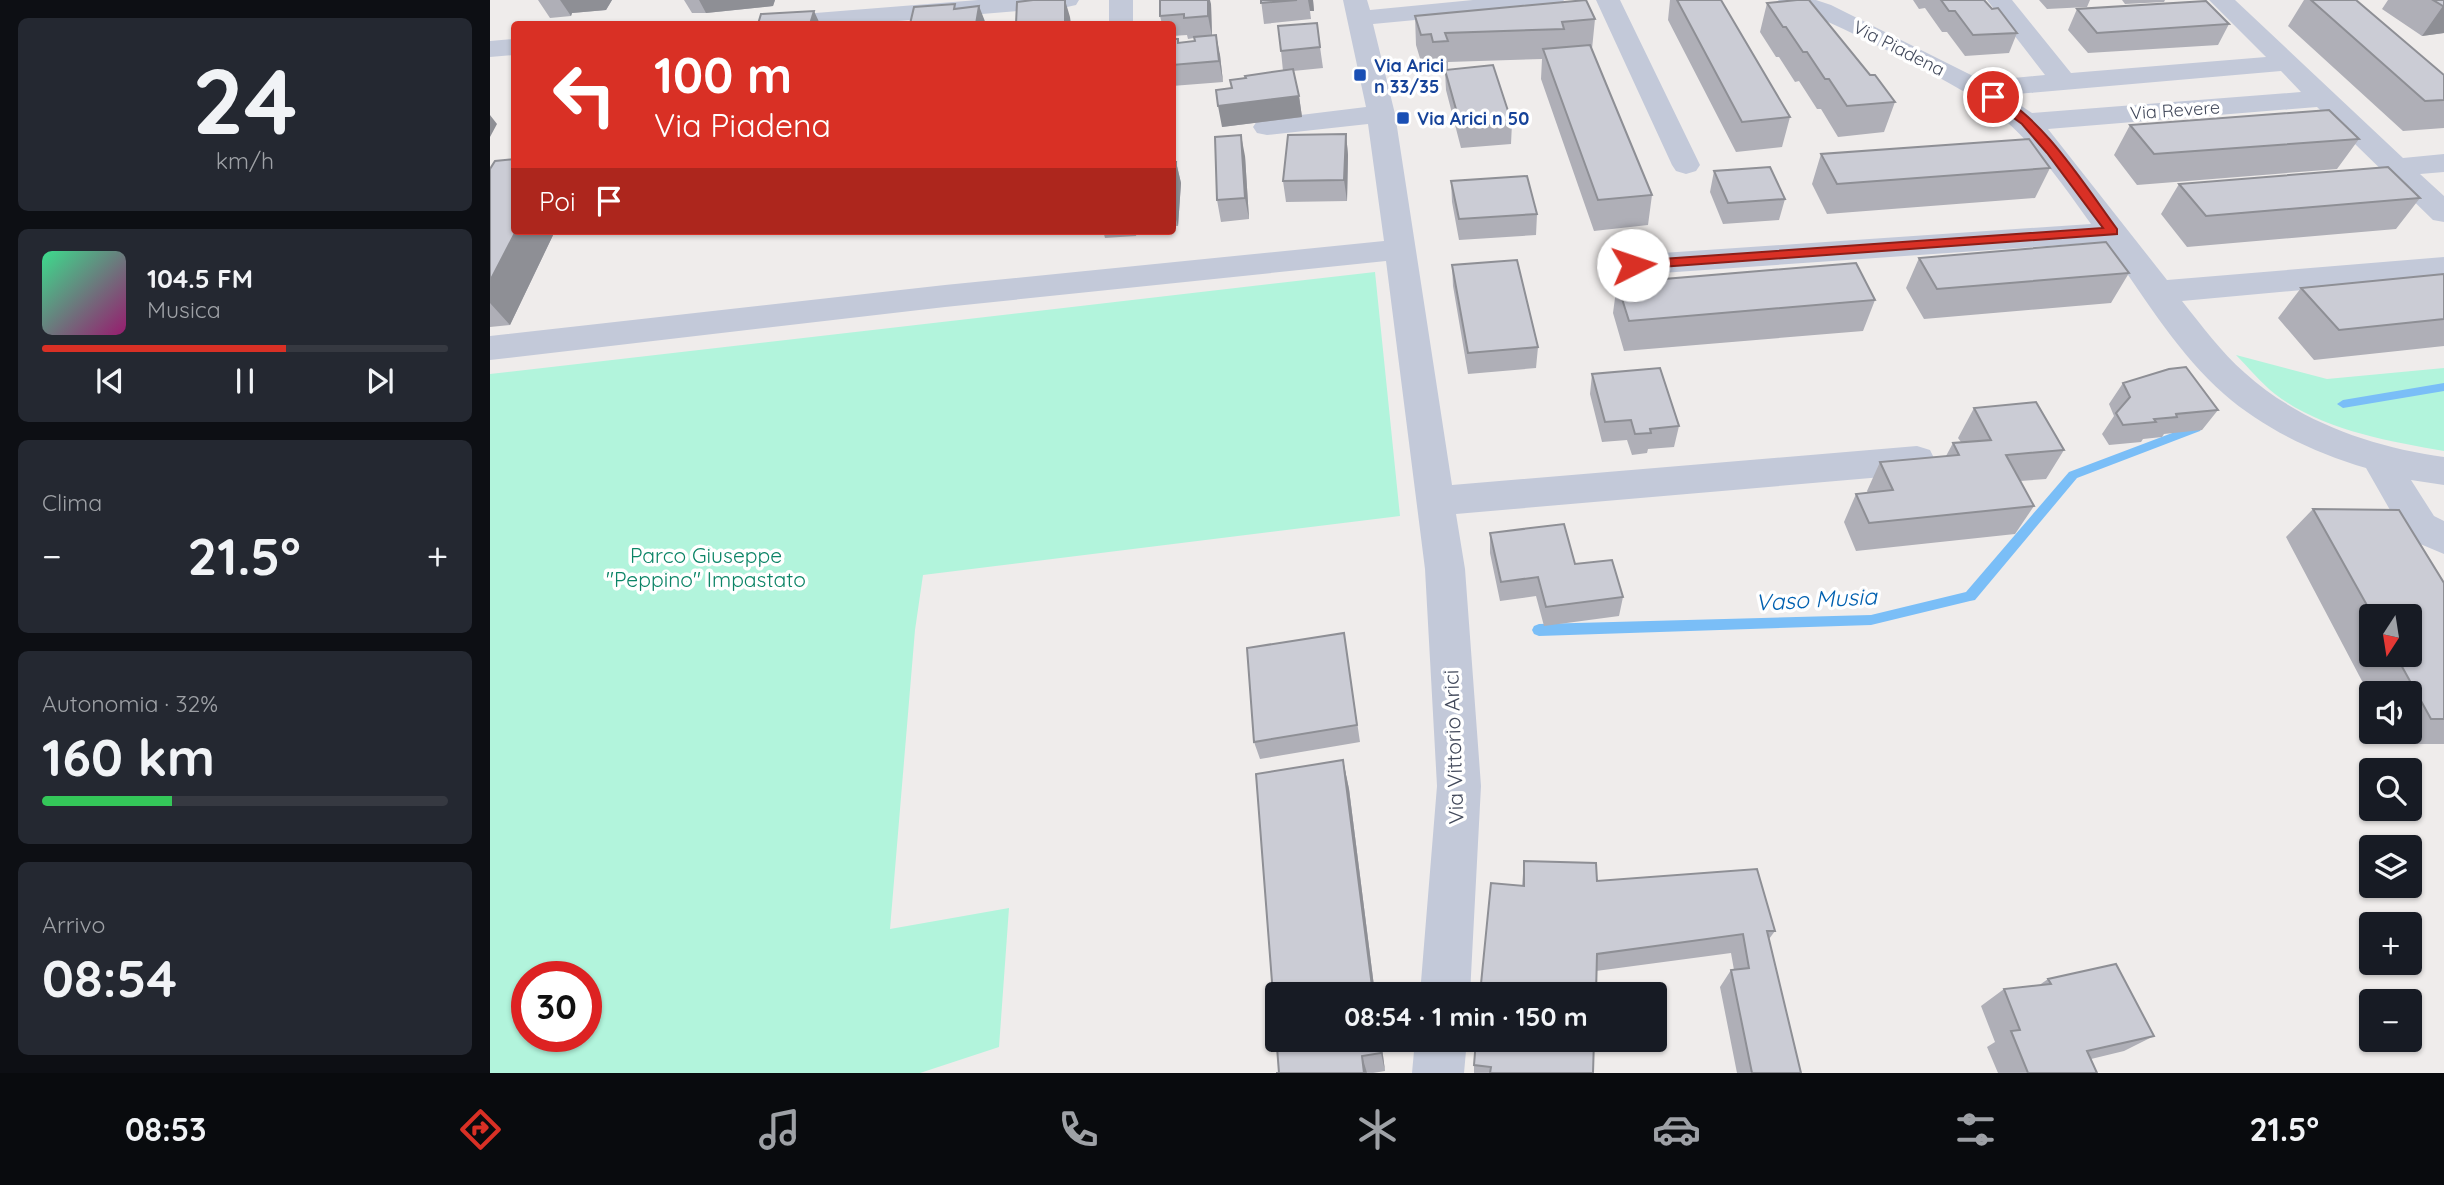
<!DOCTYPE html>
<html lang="it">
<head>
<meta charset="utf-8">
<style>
  body { margin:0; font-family:Quicksand,sans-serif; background:#242831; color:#f1f3f6; height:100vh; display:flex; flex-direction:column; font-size:26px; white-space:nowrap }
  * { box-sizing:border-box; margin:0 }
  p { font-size:23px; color:#9ea1a6 }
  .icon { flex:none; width:38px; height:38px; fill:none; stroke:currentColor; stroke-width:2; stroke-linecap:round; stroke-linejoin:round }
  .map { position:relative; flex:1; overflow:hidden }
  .side { display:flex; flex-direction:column; gap:18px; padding:18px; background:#0d0f14; width:490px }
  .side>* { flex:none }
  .banner { position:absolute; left:21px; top:21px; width:665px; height:214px; border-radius:7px; box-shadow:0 2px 5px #0004; background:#d93025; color:#fff; overflow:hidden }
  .needle { width:46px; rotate:192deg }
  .controls { position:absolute; left:1869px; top:604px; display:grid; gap:14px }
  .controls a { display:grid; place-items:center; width:63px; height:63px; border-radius:7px; background:#171b24; box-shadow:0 2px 5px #0004; font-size:35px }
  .speed { position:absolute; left:21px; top:961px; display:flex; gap:14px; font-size:35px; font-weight:700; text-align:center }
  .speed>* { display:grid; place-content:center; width:91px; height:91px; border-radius:50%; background:#171b24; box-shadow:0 2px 5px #0004; line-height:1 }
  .speed .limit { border:10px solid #d22; background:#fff; color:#111 }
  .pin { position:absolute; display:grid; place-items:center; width:60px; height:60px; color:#fff; margin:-30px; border:4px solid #fff; border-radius:50%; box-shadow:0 2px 7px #0007 }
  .me { position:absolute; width:77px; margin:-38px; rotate:86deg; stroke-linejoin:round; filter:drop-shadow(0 0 5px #0008) }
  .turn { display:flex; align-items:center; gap:24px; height:147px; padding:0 28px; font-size:32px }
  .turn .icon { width:91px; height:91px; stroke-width:2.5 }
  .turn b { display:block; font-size:49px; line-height:60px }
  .then { display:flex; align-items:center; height:66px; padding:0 28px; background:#0003; gap:14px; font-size:26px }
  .big { font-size:52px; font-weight:800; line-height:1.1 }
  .side .card { flex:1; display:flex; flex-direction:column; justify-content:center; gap:10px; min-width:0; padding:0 24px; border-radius:10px; background:#242831 }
  .side .dial { align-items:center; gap:0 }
  .dial b { font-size:91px; line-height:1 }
  .song { display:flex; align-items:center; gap:21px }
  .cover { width:84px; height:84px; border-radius:10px; background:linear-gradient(135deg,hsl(150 70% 55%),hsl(320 70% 35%)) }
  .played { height:7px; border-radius:4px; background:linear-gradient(90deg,#d93025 60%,#363941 60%) }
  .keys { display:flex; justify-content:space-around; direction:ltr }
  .heat { display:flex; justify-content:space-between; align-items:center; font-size:38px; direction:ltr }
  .charge { height:10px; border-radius:5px; background:linear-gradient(90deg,#34c759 32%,#363941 0) }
  .trip { position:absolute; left:775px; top:982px; width:402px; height:70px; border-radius:7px; background:#171b24; box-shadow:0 2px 5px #0004; font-weight:800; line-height:70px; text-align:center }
  .tab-bar { display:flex; height:112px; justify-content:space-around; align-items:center; background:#090b0e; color:#9ea1a6 }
  .tab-bar .icon { width:49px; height:49px }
  .tab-bar .active { color:#d93025 }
  .tab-bar b { font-size:32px; color:#f1f3f6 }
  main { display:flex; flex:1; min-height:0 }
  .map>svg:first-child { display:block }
</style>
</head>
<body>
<main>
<section class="side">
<div class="card dial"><b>24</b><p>km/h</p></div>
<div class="card">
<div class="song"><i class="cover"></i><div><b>104.5 FM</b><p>Musica</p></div></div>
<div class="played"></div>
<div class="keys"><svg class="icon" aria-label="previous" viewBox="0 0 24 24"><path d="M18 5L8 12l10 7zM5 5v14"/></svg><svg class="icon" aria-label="pause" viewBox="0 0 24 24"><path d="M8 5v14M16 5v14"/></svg><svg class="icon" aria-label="next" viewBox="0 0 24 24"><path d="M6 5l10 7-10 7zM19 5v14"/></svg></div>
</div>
<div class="card"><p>Clima</p>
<div class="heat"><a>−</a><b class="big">21.5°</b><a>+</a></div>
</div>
<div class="card"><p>Autonomia · 32%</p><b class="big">160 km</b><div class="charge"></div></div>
<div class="card"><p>Arrivo</p><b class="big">08:54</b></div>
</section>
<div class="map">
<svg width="1954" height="1073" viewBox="0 0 1954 1073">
  <rect width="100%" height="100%" fill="#efeceb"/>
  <!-- green -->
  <path fill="#b2f4dc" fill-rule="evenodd" d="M 885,272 L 910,516 L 433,575 L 425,630 L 400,929 L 519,908 L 509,1047 L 430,1073 L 0,1073 L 0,374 ZM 37,976 L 96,976 L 96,1036 L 37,1036 Z
    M 1746,355 L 1837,379 L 1954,368 L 1954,451 C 1897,441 1832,430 1785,394 C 1771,383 1759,368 1746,355 Z"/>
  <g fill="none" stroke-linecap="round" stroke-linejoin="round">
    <!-- stream -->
    <path fill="#7abef7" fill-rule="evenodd" d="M 1954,383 L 1954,391 L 1853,408 L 1847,404 L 1853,400 Z
      M 1706,424 L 1712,428 L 1710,431 L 1587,478 L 1485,600 L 1480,601 L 1381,625 L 1049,636 L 1044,634 L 1042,630 L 1044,626 L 1049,624 L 1381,615 L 1476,592 L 1579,472 Z"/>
    <!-- minor -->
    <path fill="#c3c9d9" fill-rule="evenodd" d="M 488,0 L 589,0 L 586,5 L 577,7 L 372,24 L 275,24 L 279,19 L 288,16 Z
      M 619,0 L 643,0 L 643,24 L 619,24 Z
      M 853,0 L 877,0 L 880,10 L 983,0 L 1074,0 L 1071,5 L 1062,7 L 883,24 L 905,114 L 962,485 L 1427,446 L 1440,450 L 1445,460 L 1440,470 L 1427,474 L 966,514 L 975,569 L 991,786 L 980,994 L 930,994 L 947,786 L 935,569 L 896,261 L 455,307 L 0,360 L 0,336 L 455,285 L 894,241 L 878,124 L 777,135 L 767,133 L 763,127 L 767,121 L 777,119 L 876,107 Z
      M 1106,0 L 1130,0 L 1210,165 L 1206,171 L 1196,174 L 1186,171 L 1182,165 Z
      M 1288,0 L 1326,0 L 1341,5 L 1493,81 L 1555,75 L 1497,0 L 1522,0 L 1581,73 L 1776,57 L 1719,0 L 1745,0 L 1913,158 L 1954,154 L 1954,172 L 1930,174 L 1954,196 L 1954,222 L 1943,220 L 1827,107 L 1558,129 L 1677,280 L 1954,257 L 1954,277 L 1692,301 C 1712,326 1731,352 1755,373 C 1809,422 1883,447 1954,457 L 1954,485 L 1921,480 L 1944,516 L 1954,521 L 1954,554 L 1916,538 L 1876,468 C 1825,453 1774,429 1734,394 C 1686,352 1652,293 1615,242 L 1143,275 L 1132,272 L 1127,265 L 1132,258 L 1143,255 L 1601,224 C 1565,174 1532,125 1478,94 C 1432,67 1384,43 1336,21 C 1322,15 1296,12 1288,0 ZM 1791,71 L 1811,92 L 1542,113 L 1515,95 Z
      M 24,39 L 24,55 L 0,57 L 0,41 Z
      M 925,1040 L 977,1040 L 974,1073 L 922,1073 Z"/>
  </g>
  <!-- wall -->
  <path fill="#afafb7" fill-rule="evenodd" d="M 48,0 L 122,0 L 116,10 L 82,13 L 81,16 L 60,18 Z
    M 194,0 L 285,0 L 283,6 L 216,13 L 202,13 Z
    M 771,0 L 823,0 L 824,11 L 820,11 L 821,19 L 774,24 Z
    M 1180,0 L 1231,0 L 1300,117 L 1292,147 L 1246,152 L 1178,20 Z
    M 1423,0 L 1494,0 L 1527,33 L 1519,53 L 1475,56 L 1457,32 L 1452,32 L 1435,8 L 1429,9 Z
    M 1549,0 L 1600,0 L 1597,7 L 1557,9 Z
    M 1632,0 L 1675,0 L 1674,2 L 1635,4 Z
    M 1814,0 L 1866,0 L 1954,75 L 1954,128 L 1913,131 L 1798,26 Z
    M 1898,0 L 1954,0 L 1954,33 L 1932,36 L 1892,9 Z
    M 1277,3 L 1380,75 L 1405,102 L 1394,132 L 1348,137 L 1331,109 L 1327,109 L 1309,81 L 1305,82 L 1289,57 L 1286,57 L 1270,32 Z
    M 721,4 L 722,35 L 730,55 L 733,82 L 682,86 L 682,39 L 689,43 L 705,41 L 704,38 L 698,39 L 697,35 L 682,36 L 682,24 L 672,24 L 670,16 Z
    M 1587,9 L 1739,24 L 1728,45 L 1598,53 L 1578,30 Z
    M 925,16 L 1105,19 L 1102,49 L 1162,195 L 1158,225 L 1104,231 L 1051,79 L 1052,59 L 958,62 L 958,69 L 1022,123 L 1021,144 L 971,148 L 956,90 L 955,71 L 944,72 L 942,64 L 932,65 L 926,45 Z
    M 830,47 L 833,68 L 803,71 L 809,96 L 812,117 L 732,127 L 742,88 L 756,78 L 793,71 L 791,51 Z
    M 682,98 L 686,113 L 685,153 L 682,153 Z
    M 1640,125 L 1869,139 L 1847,169 L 1647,185 L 1624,155 Z
    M 856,134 L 858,155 L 857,201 L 796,202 L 793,181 Z
    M 1331,154 L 1560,168 L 1545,198 L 1337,214 L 1322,184 Z
    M 755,156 L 759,219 L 731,222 L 727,200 Z
    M 682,162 L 686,162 L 691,183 L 688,226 L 682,226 Z
    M 0,169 L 24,231 L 65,231 L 20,325 L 0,327 Z
    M 1224,171 L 1295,199 L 1289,220 L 1233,224 L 1220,192 Z
    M 961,181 L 1047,214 L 1046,235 L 969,240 L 962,202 Z
    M 1689,184 L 1930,198 L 1906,229 L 1697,247 L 1671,214 Z
    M 613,231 L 647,231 L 646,236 L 615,238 Z
    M 1429,258 L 1639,273 L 1621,303 L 1434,319 L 1416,288 Z
    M 962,265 L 1048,347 L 1046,368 L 978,374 L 963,286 Z
    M 1954,274 L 1954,346 L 1824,360 L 1788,318 L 1811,288 Z
    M 1127,283 L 1385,300 L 1373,331 L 1134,351 L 1123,313 Z
    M 1102,374 L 1189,426 L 1184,447 L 1158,449 L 1157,453 L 1142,455 L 1137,440 L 1112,442 L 1100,394 Z
    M 1633,383 L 1728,410 L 1712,430 L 1674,434 L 1672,437 L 1653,439 L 1651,442 L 1619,445 L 1612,434 L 1624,416 L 1619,404 Z
    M 1484,408 L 1574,450 L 1556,479 L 1530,481 L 1544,506 L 1525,534 L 1366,551 L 1354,522 L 1366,494 L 1378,493 L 1377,491 L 1390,462 L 1456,456 L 1463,443 L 1471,442 L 1468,438 Z
    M 1823,509 L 1954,583 L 1954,744 L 1905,744 L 1899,732 L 1920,732 L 1920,693 L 1881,693 L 1881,698 L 1796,537 ZM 1881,616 L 1920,616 L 1920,654 L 1881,654 Z
    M 1000,533 L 1085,564 L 1133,597 L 1129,616 L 1054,626 L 1046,596 L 1010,601 L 1000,553 Z
    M 854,633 L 870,742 L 770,759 L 764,742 Z
    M 853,760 L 859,789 L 885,994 L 788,994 L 788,1040 L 891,1040 L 895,1071 L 883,1073 L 786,1073 L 789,1073 L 766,774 Z
    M 1034,861 L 1285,931 L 1279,939 L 1311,1073 L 1247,1073 L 1230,987 L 1241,970 L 1244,970 L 1241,953 L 1106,971 L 1032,886 Z
    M 1558,979 L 1664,1036 L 1634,1051 L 1601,1059 L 1607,1073 L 1508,1073 L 1497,1047 L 1505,1042 L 1491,1006 L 1514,989 L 1548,986 Z
    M 984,1065 L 1103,1073 L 984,1073 Z"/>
  <!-- shaded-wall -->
  <path fill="#8e8f95" d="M 70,0 L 122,0 L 116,10 L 82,13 L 81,16 Z
    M 209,0 L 285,0 L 283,6 L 216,13 Z
    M 575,0 L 580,17 L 581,24 L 563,24 Z
    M 718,0 L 720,0 L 721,4 L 722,37 L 718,16 Z
    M 818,0 L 823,0 L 824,11 L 820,11 Z
    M 489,6 L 496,24 L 486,24 Z
    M 1953,6 L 1954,6 L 1954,33 L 1932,36 Z
    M 324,11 L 330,24 L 320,24 Z
    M 726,35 L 730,55 L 733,82 L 729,61 Z
    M 809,96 L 812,117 L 732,127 L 728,106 Z
    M 682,98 L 686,113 L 685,153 L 682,142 Z
    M 0,115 L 7,124 L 0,137 Z
    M 856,134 L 858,155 L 857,201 L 854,180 Z
    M 751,135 L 755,156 L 759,219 L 755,198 Z
    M 686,162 L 691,183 L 688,226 L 682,206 Z
    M 26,231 L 65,231 L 20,325 L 0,303 L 0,281 Z
    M 853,760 L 859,789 L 885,994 L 883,994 Z
    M 889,1040 L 891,1040 L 895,1071 L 891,1053 Z
    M 872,1056 L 877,1073 L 874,1073 Z"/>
  <!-- building -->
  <path fill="#cbccd5" stroke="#8e8f95" stroke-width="2" d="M 543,0 L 575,0 L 575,23 L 563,24 L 526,24 L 527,2 Z
    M 670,0 L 718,0 L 718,16 L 694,18 L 694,14 L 670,16 Z
    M 771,0 L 807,0 L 771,3 Z
    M 1096,0 L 1105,19 L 1072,22 L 1074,29 L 955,33 L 958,41 L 943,42 L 941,34 L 931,35 L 925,16 Z
    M 1187,0 L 1231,0 L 1300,117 L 1252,122 Z
    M 1307,0 L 1319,0 L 1380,75 L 1385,75 L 1405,102 L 1357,106 L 1339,79 L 1335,79 L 1317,52 L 1313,52 L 1296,27 L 1293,27 L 1277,3 Z
    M 1451,0 L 1494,0 L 1502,9 L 1508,8 L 1527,33 L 1483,35 L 1465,11 L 1459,11 Z
    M 1821,0 L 1866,0 L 1954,75 L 1954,100 L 1935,101 Z
    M 1943,0 L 1954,0 L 1954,6 L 1953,6 Z
    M 1716,1 L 1739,24 L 1607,33 L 1587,9 Z
    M 465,4 L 464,9 L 489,6 L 486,24 L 420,24 L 424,7 Z
    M 324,11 L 320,24 L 268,24 L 271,14 Z
    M 827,23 L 830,47 L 791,51 L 788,26 Z
    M 726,35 L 729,61 L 682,65 L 682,39 L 688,39 L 688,43 L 705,41 L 704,37 Z
    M 1100,45 L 1162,195 L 1108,200 L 1053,49 Z
    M 1003,65 L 1022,123 L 971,127 L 955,70 Z
    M 803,69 L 809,96 L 728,106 L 726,90 L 742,88 L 740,80 L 756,78 L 755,76 Z
    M 1839,110 L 1869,139 L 1664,154 L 1640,125 Z
    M 856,134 L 854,180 L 793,181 L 798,135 Z
    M 751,135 L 755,198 L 727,200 L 725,137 Z
    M 1539,139 L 1560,168 L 1347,184 L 1331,154 Z
    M 24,159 L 24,231 L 26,231 L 0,281 L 0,169 L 5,161 Z
    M 682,162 L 686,162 L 682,203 Z
    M 1280,167 L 1295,199 L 1238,203 L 1224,171 Z
    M 1898,167 L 1930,198 L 1716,216 L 1689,184 Z
    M 1037,176 L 1047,214 L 969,219 L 961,181 Z
    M 1616,242 L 1639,273 L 1447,289 L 1429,258 Z
    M 1027,260 L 1048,347 L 978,353 L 962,265 Z
    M 1366,263 L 1385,300 L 1139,321 L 1127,283 Z
    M 1954,274 L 1954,319 L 1849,330 L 1811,288 Z
    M 1696,367 L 1728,410 L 1686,414 L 1687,417 L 1664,419 L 1666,422 L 1633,425 L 1626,413 L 1640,397 L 1633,383 L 1679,369 Z
    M 1170,368 L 1189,426 L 1160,429 L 1161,433 L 1145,434 L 1141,420 L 1115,422 L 1102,374 Z
    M 1546,402 L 1574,450 L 1516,455 L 1544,506 L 1379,523 L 1366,494 L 1403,490 L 1390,462 L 1469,455 L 1463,443 L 1501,440 L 1484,408 Z
    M 1823,509 L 1909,510 L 1954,583 L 1954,719 L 1941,719 L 1905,654 L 1920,654 L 1920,616 L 1883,616 Z
    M 1074,524 L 1085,564 L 1122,560 L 1133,597 L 1056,607 L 1048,577 L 1011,582 L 1000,533 Z
    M 854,633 L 867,725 L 764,742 L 757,648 Z
    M 853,760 L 883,994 L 788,994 L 788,1040 L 889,1040 L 891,1053 L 872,1056 L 874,1073 L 786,1073 L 789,1073 L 766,774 Z
    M 1034,861 L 1106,863 L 1107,881 L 1267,869 L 1285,931 L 1277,931 L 1311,1073 L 1262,1073 L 1241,970 L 1259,968 L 1253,934 L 1107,954 L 1106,994 L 990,994 L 1001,883 L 1034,886 Z
    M 1626,964 L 1664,1036 L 1597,1051 L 1607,1073 L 1538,1073 L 1521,1031 L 1530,1030 L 1514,989 L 1561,984 L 1558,979 Z
    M 986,1040 L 1104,1040 L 1103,1073 L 1000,1073 L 1001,1067 L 984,1065 Z"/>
  <!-- route -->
  <path fill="#d93025" stroke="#8d1f18" stroke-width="2" d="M 1503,94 C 1548,110 1598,190 1627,229 L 1627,234 L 1143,269 L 1136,265 L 1143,261 L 1613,228 L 1557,153 L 1532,124 L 1499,100 L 1497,97 Z"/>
  <!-- markers -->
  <g fill="#1a4fb4" stroke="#fff" stroke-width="2.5">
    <rect x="863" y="68" width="14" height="14" rx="3.5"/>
    <rect x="906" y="111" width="14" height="14" rx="3.5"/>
  </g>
  <g text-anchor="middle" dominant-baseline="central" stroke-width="7" stroke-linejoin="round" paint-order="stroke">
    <!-- far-street labels -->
    <g font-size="18" fill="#42495b" stroke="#fff">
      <text transform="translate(1409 48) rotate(27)">Via Piadena</text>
      <text transform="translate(1685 110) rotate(-4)">Via Revere</text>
    </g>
    <!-- far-transit labels -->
    <g font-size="18" font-weight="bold" fill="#164399" stroke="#fff" text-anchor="start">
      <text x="884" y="65">Via Arici<tspan x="884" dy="21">n 33/35</tspan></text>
      <text x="927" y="118">Via Arici n 50</text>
    </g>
    <!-- park labels -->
    <g font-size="21" fill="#0b8466" stroke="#fff">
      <text x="216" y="555">Parco Giuseppe<tspan x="216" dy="24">"Peppino" Impastato</tspan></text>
    </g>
    <!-- street labels -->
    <g font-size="21" fill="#42495b" stroke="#fff">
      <text transform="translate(963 747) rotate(-92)">Via Vittorio Arici</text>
    </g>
    <!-- water labels -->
    <g font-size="23" font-style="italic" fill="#0060b0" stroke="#fff">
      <text transform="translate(1326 599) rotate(-3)">Vaso Musia</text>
    </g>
  </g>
</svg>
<div class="controls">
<a><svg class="needle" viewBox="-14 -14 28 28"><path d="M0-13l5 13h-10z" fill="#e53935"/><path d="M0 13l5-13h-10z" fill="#9ea1a6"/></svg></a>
<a><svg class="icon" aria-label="sound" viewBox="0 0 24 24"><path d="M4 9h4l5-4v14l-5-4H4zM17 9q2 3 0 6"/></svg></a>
<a><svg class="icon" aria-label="search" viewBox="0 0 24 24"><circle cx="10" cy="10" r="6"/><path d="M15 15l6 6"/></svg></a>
<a><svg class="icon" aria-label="layers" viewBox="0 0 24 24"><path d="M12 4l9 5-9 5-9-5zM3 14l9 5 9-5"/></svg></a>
<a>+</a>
<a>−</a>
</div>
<div class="speed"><div class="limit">30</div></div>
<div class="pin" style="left:1503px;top:97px;background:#d93025"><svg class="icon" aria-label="arrive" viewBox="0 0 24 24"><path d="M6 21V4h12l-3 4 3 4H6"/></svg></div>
<svg class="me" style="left:1143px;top:265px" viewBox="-20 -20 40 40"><circle r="19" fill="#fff"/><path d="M0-13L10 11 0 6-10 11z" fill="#d93025"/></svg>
<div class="trip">08:54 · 1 min · 150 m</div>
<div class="banner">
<div class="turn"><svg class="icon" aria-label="left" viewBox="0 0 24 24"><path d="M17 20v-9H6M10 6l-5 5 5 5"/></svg><div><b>100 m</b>Via Piadena</div></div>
<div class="then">Poi<svg class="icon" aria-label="arrive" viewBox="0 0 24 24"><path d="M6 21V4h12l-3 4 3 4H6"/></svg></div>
</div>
</div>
</main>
<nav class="tab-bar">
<b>08:53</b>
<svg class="icon active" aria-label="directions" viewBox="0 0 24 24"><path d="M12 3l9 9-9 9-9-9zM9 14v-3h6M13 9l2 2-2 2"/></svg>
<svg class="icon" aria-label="music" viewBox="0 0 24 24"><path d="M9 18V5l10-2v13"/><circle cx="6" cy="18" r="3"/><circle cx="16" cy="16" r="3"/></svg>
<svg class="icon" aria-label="phone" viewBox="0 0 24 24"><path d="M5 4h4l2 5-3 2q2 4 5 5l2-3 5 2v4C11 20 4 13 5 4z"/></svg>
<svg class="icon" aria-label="climate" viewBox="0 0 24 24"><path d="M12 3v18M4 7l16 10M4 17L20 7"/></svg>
<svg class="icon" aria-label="car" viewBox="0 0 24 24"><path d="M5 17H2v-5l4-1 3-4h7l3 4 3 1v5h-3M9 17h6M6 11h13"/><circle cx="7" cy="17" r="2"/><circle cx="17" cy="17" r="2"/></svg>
<svg class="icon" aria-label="filters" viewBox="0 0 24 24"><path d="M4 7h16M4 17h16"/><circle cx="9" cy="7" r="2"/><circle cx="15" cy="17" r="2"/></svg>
<b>21.5°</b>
</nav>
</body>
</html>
